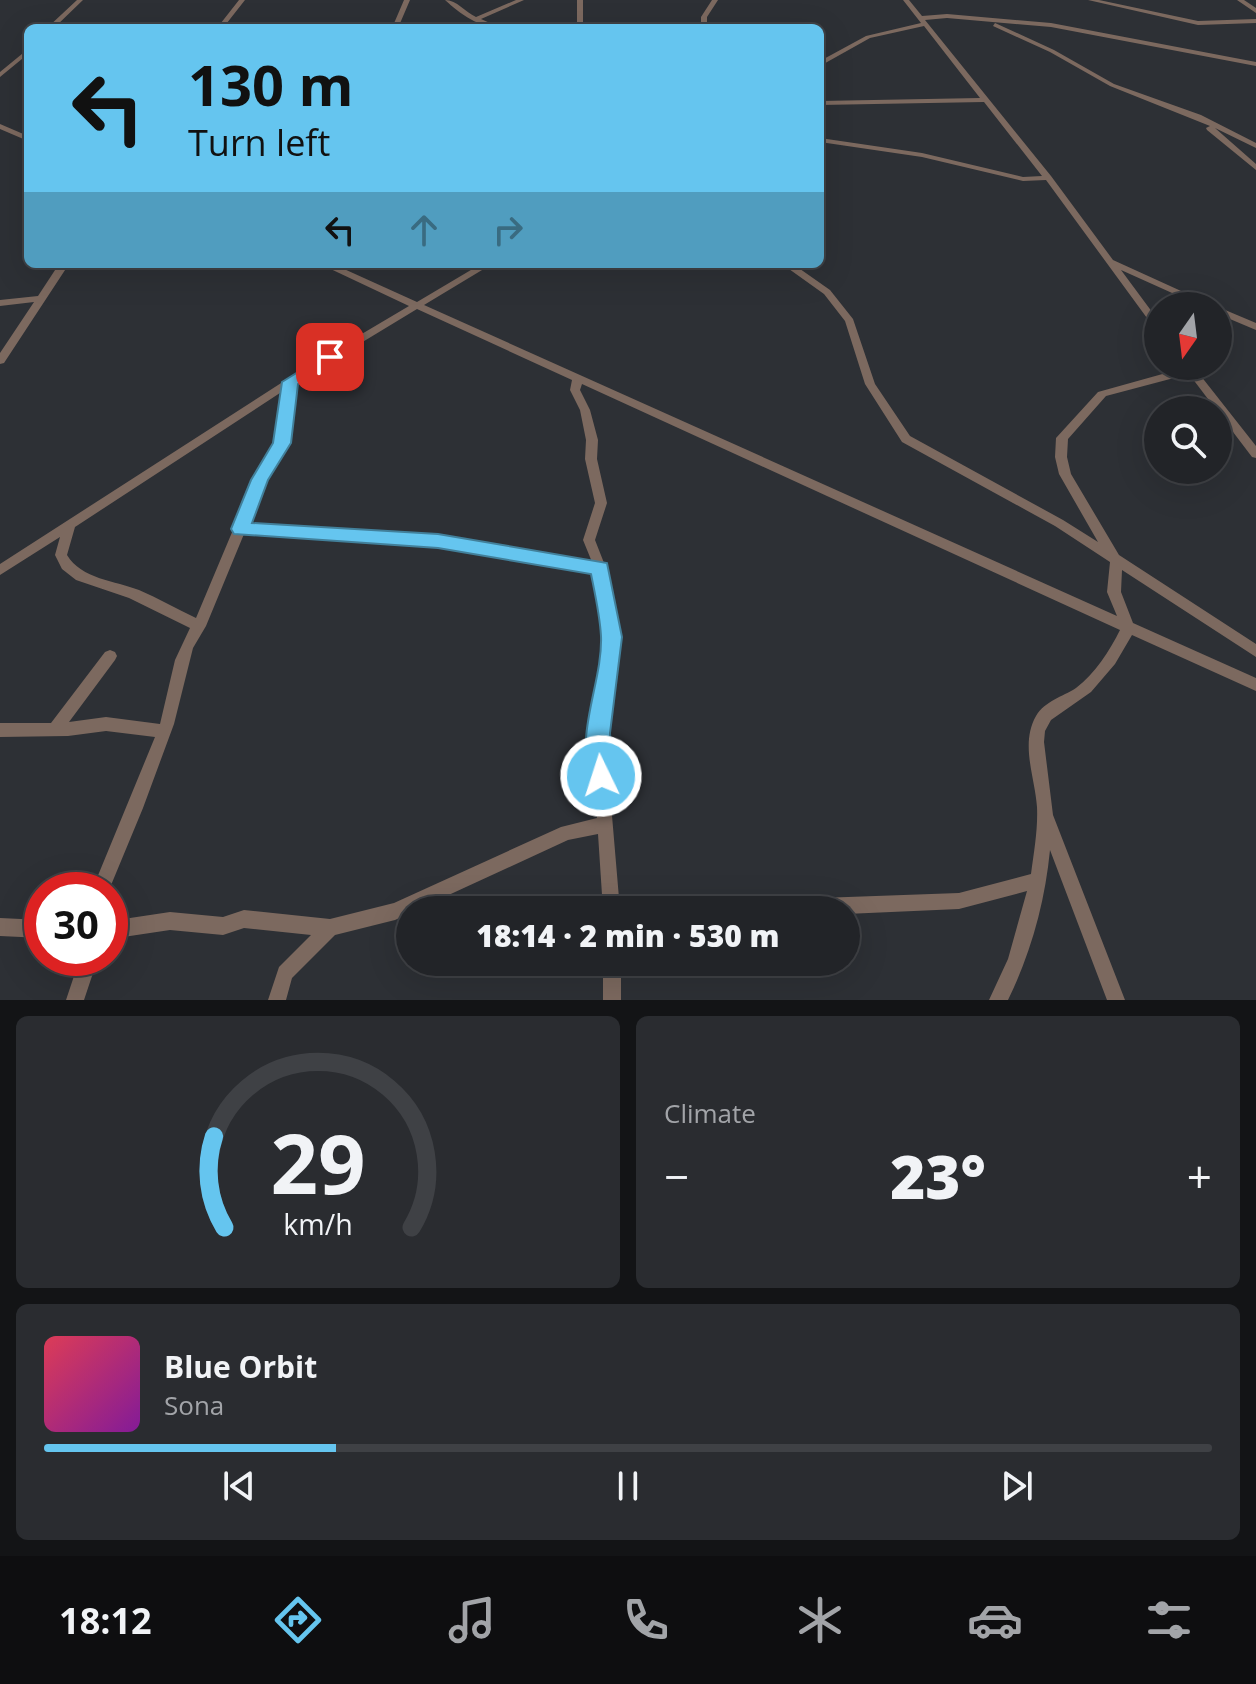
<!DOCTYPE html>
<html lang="en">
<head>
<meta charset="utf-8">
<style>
  body { margin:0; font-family:"Open Sans",sans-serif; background:#2a2c30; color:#f1f3f6; height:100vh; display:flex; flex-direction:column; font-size:30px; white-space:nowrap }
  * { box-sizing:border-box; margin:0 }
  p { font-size:26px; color:#a2a4a8 }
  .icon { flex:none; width:44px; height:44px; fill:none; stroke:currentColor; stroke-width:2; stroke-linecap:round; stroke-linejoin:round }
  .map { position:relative; height:1000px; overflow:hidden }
  .details { display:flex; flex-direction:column; gap:16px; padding:16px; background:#131416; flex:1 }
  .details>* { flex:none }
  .banner { position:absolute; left:24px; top:24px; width:800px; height:244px; border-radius:12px; box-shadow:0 8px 32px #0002,0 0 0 2px #3f4145; background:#65c5ef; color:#111; overflow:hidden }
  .needle { width:52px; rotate:194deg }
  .fabs { position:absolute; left:1144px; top:292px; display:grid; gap:16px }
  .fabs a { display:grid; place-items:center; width:88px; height:88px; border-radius:50%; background:#222428; box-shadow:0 8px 32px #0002,0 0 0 2px #3f4145; font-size:40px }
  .speed { position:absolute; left:24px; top:872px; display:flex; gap:16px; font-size:40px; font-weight:700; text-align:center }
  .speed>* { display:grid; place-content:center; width:104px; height:104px; border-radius:50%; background:#222428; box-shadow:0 8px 32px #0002,0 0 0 2px #3f4145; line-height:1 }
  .speed .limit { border:12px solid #d22; background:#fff; color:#111 }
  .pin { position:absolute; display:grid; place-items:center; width:68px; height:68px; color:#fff; margin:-34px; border-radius:16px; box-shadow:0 4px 12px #0006 }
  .me { position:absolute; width:88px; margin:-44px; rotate:356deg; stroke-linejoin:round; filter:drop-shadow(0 0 6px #0008) }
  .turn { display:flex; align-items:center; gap:28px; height:168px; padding:0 32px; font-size:36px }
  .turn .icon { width:104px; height:104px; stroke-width:2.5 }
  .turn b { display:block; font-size:56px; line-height:68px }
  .lanes { display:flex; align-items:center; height:76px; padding:0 32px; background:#0003; justify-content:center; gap:40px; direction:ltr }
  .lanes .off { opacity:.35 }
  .big { font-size:60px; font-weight:800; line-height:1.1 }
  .details .widget { flex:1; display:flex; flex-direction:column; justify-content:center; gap:12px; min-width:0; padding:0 28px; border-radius:12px; background:#2a2c30 }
  .details .dial { align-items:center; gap:0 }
  .dial svg { height:208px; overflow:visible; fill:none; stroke:#3f4145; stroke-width:7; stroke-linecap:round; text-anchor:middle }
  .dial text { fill:#f1f3f6; stroke:none }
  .song { display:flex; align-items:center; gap:24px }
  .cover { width:96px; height:96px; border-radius:12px; background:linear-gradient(135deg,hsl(350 70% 55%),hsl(290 70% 35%)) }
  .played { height:8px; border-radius:4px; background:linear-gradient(90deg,#65c5ef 25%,#3f4145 25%) }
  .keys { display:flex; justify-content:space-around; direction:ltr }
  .heat { display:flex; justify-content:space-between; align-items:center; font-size:44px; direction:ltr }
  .details .tiles { flex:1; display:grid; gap:16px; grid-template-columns:1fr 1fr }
  .widget:last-child { grid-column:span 2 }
  .trip { position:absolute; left:396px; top:896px; width:464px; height:80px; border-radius:40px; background:#222428; box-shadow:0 8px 32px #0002,0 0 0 2px #3f4145; font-weight:800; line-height:80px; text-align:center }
  .dock { display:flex; height:128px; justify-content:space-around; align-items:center; background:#0e0e10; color:#a2a4a8 }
  .dock .icon { width:56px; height:56px }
  .dock .current { color:#65c5ef }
  .dock b { font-size:36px; color:#f1f3f6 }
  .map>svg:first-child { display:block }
</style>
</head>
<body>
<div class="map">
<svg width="1256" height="1000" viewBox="0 0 1256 1000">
  <rect width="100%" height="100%" fill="#2d3035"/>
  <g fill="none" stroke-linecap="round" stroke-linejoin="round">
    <!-- street -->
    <path fill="#7c695f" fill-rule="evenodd" d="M 77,0 L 83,0 L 54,28 L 47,28 Z
      M 239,0 L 245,0 L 223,28 L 217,28 Z
      M 404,0 L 410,0 L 398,28 L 392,28 Z
      M 445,0 C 457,0 465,12 476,17 L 516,0 L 524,0 L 481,19 L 501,28 C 480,28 460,14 445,0 Z
      M 577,0 L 583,0 L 583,28 L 577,28 Z
      M 712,0 L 718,0 L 707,17 L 707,28 L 701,28 L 701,17 Z
      M 903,0 L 909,0 L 922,16 L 947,14 L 1051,23 L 1256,62 L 1256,66 L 1051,27 L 947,18 L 925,20 L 1051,176 L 1113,260 L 1214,306 L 1201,306 L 1121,270 L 1158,320 L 1158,330 L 1155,329 L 1046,180 L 1023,181 L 922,157 L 820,142 L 820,138 L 922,153 L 1023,177 L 1042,176 L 984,102 L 820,105 L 820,101 L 980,98 L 924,26 L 870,38 L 820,66 L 820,61 L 866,36 L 921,23 Z
      M 1088,0 L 1099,0 L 1198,21 L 1256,19 L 1256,23 L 1198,25 Z
      M 1237,0 L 1244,0 L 1256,8 L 1256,13 Z
      M 995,23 L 1054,50 L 1114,84 L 1201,115 L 1256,143 L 1256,148 L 1215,128 L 1256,164 L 1256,170 L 1207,130 L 1206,128 L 1210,126 L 1110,86 L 1050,52 L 993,26 Z
      M 28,49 L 28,54 L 0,77 L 0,72 Z
      M 0,124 L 28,136 L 28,141 L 0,129 Z
      M 59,264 L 69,264 L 4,363 L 0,364 L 0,353 L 34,302 L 0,306 L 0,300 L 38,296 Z
      M 320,264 L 333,264 L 417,302 L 481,264 L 492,264 L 424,305 L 1117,616 L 1107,592 L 1110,562 L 1055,526 L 902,442 L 865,384 L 845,321 L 824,294 L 782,264 L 793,264 L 830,290 L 853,319 L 875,384 L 910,436 L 1063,520 L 1098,542 L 1059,474 L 1055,457 L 1056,438 L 1098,392 L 1184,368 L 1183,366 L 1193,366 L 1256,446 L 1256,458 L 1252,457 L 1189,374 L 1106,396 L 1068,439 L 1067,457 L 1071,474 L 1119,555 L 1256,644 L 1256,657 L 1122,570 L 1121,592 L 1133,623 L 1256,678 L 1256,691 L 1132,635 L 1115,664 L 1091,692 L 1051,720 L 1045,731 L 1044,742 L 1053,815 L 1125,1000 L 1107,1000 L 1050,850 C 1045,902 1031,953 1008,1000 L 989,1000 L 1008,959 L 1027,891 L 959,909 L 846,914 L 846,910 L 603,910 L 598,834 L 568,840 L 416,910 L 410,910 L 410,913 L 395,920 L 335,935 L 292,978 L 286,1000 L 268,1000 L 279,967 L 311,935 L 244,928 L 223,935 L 170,930 L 110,939 L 110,921 L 170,912 L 223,917 L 244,910 L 330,919 L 394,903 L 561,827 L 597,818 L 591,733 L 605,637 L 594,572 L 438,546 L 244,534 L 206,626 L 193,648 L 174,724 L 143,808 L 109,890 L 92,890 L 155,737 L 106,731 L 68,736 L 0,737 L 0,723 L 51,723 L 105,652 L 110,650 L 115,652 L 117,656 L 115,660 L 69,722 L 106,717 L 160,724 L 175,660 L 190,628 L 129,598 L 76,580 L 62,569 L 55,555 L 60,537 L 0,575 L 0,564 L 306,367 L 409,306 ZM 417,309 L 572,380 L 570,390 L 580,410 L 586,440 L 585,459 L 595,503 L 583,540 L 592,562 L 438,536 L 247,525 L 266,480 L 288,443 L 295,383 ZM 582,384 L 1120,630 C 1110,650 1095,674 1076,688 C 1062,697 1045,701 1036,716 C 1020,744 1035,777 1037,807 C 1038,829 1034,852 1031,874 L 959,893 L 820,898 L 729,895 L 692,900 L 619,898 L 605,733 L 619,637 L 606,568 L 595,540 L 607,503 L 597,459 L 598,440 L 590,410 L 580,390 ZM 283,391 L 276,443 L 254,480 L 196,618 C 177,609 158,598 139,590 C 116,581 81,579 67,555 L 75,527 Z
      M 1218,307 L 1256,323 L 1256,330 L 1218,314 Z
      M 0,918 L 42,920 L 42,938 L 0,936 Z
      M 80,958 L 98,958 L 84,1000 L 66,1000 Z
      M 603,962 L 621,962 L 621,1000 L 603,1000 Z"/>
  </g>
  <!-- route -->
  <path fill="#65c5ef" stroke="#42809b" stroke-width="2" d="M 330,352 L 338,357 L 336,361 L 298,384 L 291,443 L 268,480 L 252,523 L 438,534 L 607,563 L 622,637 L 610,733 L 613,776 L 610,784 L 601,787 L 593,784 C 572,738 603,683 601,636 C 600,616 595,594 591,574 L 438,548 L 234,534 L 231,529 L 251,480 L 273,443 L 282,382 Z"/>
</svg>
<div class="fabs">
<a><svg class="needle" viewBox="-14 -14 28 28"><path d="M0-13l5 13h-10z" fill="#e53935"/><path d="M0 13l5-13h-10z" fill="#a2a4a8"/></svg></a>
<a><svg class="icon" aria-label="search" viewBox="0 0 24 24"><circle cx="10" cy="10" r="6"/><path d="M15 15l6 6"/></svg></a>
</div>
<div class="speed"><div class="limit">30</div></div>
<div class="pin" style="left:330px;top:357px;background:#d93025"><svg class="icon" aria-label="arrive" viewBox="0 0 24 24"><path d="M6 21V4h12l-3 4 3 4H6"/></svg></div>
<svg class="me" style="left:601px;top:776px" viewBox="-20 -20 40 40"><circle r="17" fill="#65c5ef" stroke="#fff" stroke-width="3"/><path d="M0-11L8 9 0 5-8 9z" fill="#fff"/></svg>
<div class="trip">18:14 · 2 min · 530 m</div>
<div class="banner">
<div class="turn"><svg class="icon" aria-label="left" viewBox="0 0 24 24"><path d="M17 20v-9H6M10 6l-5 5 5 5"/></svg><div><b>130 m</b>Turn left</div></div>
<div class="lanes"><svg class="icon" aria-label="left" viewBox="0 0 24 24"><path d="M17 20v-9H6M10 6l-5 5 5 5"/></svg><svg class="icon off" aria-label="ahead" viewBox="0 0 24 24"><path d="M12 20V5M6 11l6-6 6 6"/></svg><svg class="icon off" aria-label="right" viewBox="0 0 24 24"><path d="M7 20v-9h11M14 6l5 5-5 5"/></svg></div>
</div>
</div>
<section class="details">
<div class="tiles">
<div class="widget dial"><svg viewBox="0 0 100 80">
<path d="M14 69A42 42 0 1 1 86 69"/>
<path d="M14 69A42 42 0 0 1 10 34" stroke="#65c5ef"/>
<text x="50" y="56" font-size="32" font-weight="700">29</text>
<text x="50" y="72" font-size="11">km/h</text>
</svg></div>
<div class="widget"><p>Climate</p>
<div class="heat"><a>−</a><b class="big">23°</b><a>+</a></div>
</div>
<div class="widget">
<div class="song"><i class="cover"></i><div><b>Blue Orbit</b><p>Sona</p></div></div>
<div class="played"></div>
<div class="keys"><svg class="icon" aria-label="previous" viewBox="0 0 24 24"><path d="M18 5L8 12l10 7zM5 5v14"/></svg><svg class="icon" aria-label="pause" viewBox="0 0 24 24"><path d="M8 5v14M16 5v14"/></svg><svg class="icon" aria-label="next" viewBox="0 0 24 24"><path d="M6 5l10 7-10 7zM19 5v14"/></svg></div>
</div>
</div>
</section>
<nav class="dock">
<b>18:12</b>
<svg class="icon current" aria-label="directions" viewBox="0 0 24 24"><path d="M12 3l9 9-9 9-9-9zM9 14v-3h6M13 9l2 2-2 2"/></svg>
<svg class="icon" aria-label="music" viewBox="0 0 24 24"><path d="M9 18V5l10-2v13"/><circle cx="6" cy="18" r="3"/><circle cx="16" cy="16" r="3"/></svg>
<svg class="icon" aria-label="phone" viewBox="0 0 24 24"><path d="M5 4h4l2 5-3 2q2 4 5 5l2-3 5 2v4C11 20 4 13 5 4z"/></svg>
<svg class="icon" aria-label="climate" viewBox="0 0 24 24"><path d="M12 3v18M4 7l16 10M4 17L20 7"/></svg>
<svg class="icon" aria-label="car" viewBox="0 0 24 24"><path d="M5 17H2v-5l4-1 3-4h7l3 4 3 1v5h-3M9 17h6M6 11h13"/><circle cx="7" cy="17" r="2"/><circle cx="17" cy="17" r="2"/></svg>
<svg class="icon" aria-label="filters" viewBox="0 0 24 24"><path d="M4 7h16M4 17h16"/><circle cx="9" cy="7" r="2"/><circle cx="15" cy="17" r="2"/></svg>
</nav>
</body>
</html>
